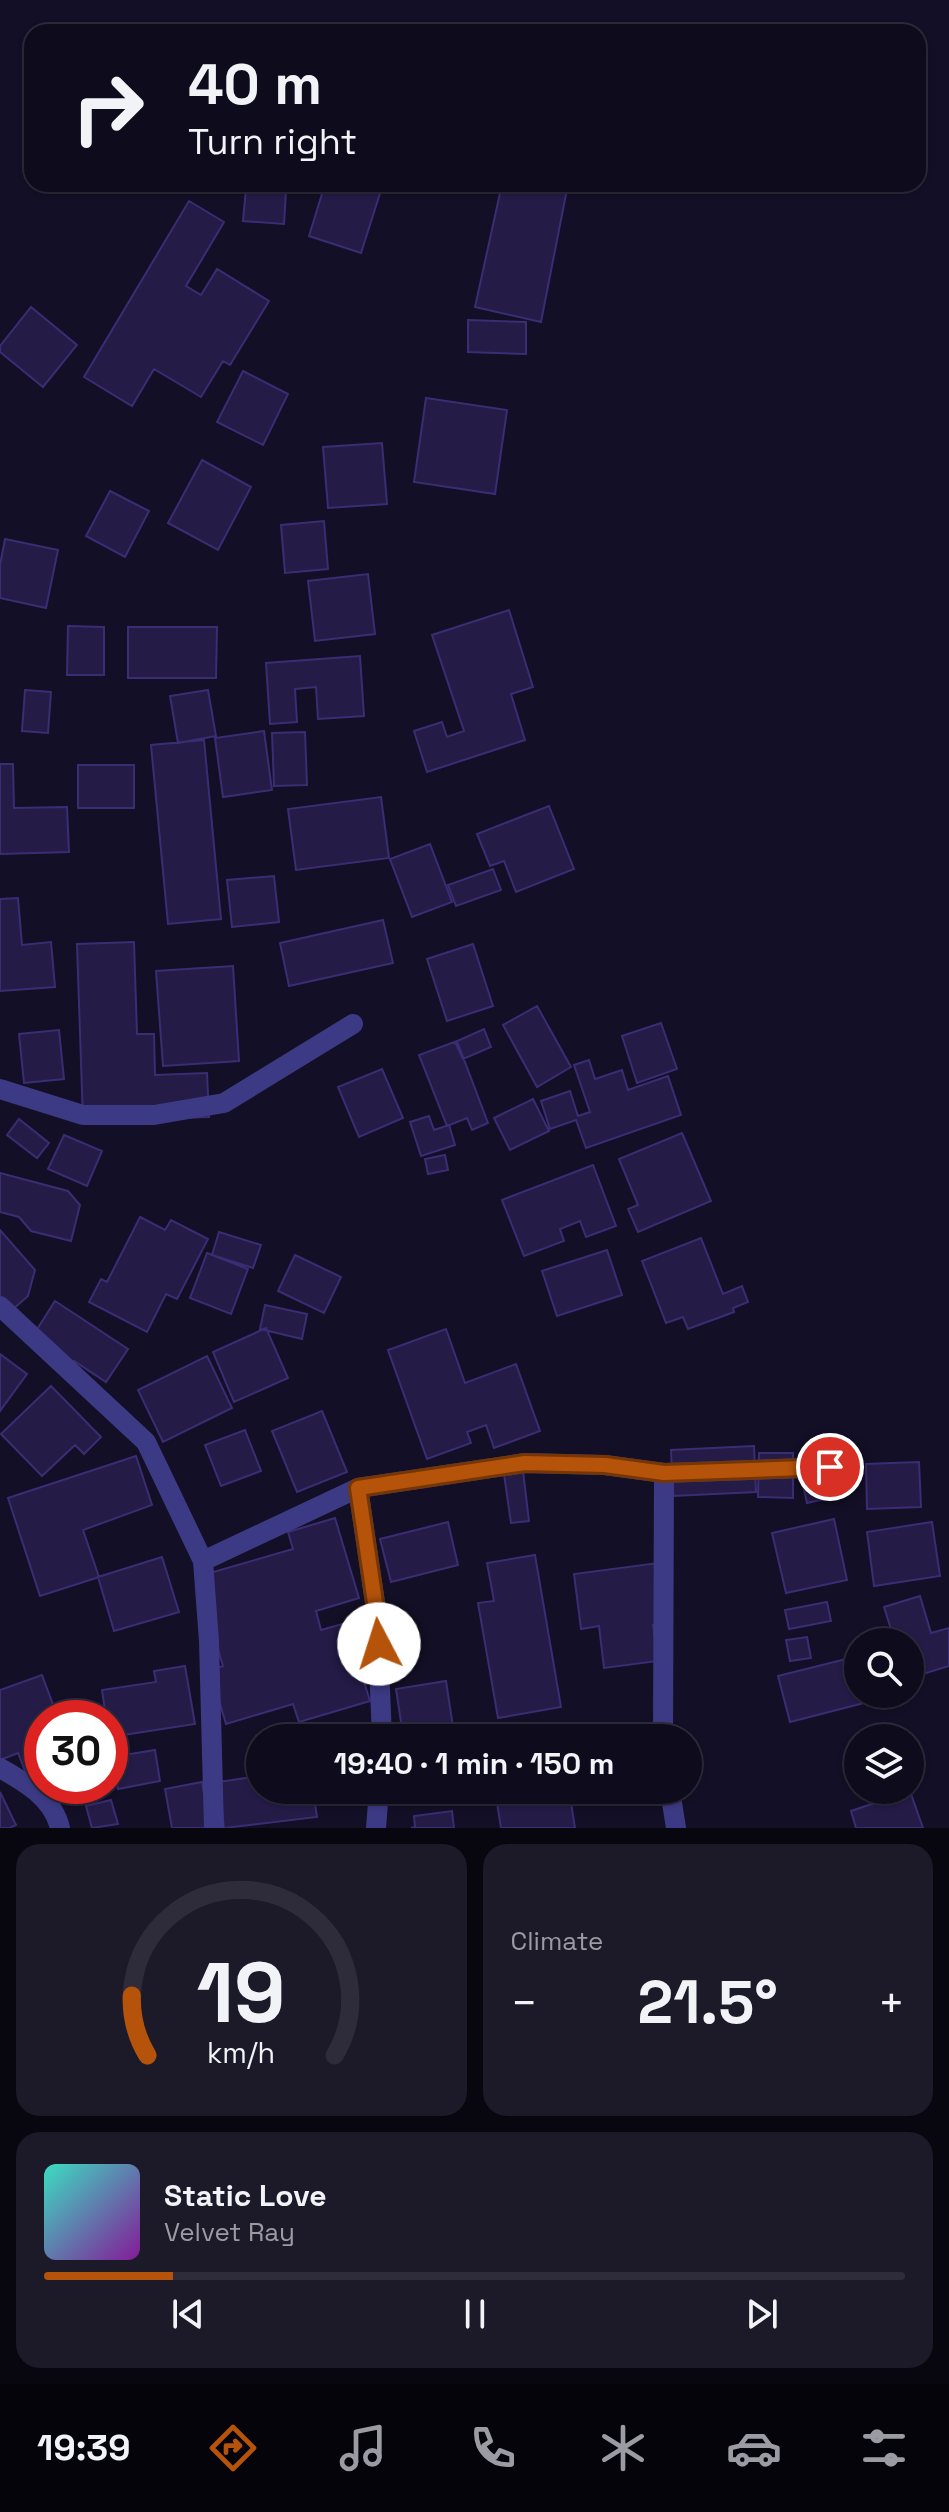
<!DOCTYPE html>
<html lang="en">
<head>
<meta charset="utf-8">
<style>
  body { margin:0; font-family:"Space Grotesk",sans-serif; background:#1c1929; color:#f1f3f6; height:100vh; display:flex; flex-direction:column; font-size:30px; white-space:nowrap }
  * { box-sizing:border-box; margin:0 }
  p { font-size:26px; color:#9b9ba3 }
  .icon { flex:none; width:44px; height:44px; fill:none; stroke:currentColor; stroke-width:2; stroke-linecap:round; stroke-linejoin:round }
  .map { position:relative; height:1828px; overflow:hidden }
  .side { display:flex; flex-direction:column; gap:16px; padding:16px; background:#08060f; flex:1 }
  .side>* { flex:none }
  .guide { position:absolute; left:24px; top:24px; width:902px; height:168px; border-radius:24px; box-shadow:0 2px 6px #0004,0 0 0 2px #2e2b3b; background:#0e0b1c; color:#f1f3f6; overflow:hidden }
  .buttons { position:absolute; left:844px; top:1628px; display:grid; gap:16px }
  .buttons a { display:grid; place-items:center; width:80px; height:80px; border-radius:50%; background:#0e0b1c; box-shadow:0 2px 6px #0004,0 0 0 2px #2e2b3b; font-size:40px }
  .speed { position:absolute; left:24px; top:1700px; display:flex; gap:16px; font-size:40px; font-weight:700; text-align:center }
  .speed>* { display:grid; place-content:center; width:104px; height:104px; border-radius:50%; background:#0e0b1c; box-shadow:0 2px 6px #0004,0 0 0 2px #2e2b3b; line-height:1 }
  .speed .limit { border:12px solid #d22; background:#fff; color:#111 }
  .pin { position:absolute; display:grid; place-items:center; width:68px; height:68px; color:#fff; margin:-34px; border:4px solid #fff; border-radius:50%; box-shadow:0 2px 8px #0007 }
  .me { position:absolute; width:88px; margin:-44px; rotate:355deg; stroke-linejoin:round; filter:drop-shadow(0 0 6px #0008) }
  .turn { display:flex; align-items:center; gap:28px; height:168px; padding:0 32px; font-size:36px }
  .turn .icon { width:104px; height:104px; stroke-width:2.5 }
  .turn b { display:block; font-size:56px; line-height:68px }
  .big { font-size:60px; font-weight:700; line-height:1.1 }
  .side .widget { flex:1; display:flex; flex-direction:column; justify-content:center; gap:12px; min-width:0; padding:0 28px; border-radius:24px; background:#1c1929 }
  .side .dial { align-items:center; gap:0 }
  .dial svg { height:208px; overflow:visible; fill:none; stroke:#2e2b3b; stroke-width:7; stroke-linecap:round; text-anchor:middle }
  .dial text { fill:#f1f3f6; stroke:none }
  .song { display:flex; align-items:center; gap:24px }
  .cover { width:96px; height:96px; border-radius:12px; background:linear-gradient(135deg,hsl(170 70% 55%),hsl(290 70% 35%)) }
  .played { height:8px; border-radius:4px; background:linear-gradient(90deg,#b45309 15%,#2e2b3b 15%) }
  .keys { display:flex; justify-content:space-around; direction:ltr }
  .heat { display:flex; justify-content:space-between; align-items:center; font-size:44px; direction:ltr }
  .side .tiles { flex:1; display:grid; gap:16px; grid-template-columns:1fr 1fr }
  .widget:last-child { grid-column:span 2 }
  .trip { position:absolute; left:246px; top:1724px; width:456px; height:80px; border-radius:40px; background:#0e0b1c; box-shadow:0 2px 6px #0004,0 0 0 2px #2e2b3b; font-weight:700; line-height:80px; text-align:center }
  .tabs { display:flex; height:128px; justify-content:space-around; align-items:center; background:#06040b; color:#9b9ba3 }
  .tabs .icon { width:56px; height:56px }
  .tabs .active { color:#b45309 }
  .tabs b { font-size:36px; color:#f1f3f6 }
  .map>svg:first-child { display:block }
</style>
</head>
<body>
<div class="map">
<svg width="949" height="1828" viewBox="0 0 949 1828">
  <rect width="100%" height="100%" fill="#130f26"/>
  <!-- building -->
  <path fill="#241b47" stroke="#3b2d73" stroke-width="2" d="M 325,184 L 383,184 L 361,253 L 309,236 Z
    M 502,184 L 568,184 L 541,322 L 475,307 Z
    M 246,188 L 286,191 L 284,224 L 243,221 Z
    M 189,201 L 224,222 L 186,286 L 201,295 L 217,269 L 269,301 L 230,365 L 223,361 L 201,397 L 154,369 L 132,406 L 84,377 Z
    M 31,307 L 77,345 L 43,387 L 0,352 L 0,346 Z
    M 468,320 L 526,322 L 526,354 L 468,352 Z
    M 243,371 L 288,394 L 263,445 L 217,422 Z
    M 426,398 L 507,410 L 495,494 L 414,482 Z
    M 382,443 L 387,504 L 328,508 L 323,447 Z
    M 202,460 L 251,487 L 218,550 L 168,523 Z
    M 110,491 L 149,511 L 125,557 L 86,536 Z
    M 324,521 L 328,569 L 285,573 L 281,525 Z
    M 5,539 L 58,550 L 46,608 L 0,598 L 0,565 Z
    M 368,574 L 375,634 L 315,641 L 308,581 Z
    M 509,610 L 533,687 L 511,694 L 525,740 L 427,772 L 414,731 L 442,722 L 447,737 L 464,731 L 432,635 Z
    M 68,626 L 104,627 L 104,675 L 67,675 Z
    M 128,627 L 217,627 L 216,678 L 128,678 Z
    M 360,656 L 364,716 L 318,719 L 316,687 L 295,689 L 297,722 L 270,724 L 266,663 Z
    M 25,690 L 51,692 L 48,733 L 22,731 Z
    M 208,690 L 216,736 L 178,743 L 170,696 Z
    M 264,731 L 272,790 L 223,797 L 215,738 Z
    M 305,732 L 307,785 L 274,786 L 272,733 Z
    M 204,740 L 221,919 L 168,924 L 151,745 Z
    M 0,764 L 13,764 L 14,808 L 67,807 L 69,852 L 0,854 Z
    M 78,765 L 134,765 L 134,808 L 78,808 Z
    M 381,797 L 389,858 L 296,870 L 288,809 Z
    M 549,806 L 574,869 L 516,892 L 504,861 L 490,866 L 477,834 Z
    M 430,844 L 452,902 L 412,917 L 390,859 Z
    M 493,869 L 501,890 L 456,906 L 448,885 Z
    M 274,876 L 279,922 L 232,927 L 227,880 Z
    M 18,898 L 22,945 L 51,942 L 55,987 L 0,991 L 0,899 Z
    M 383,920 L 393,963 L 289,986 L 280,943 Z
    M 134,942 L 137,1034 L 154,1034 L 155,1075 L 207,1073 L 209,1117 L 83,1121 L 77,944 Z
    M 473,944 L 493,1006 L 447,1021 L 427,959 Z
    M 233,966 L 239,1061 L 163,1066 L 156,971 Z
    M 537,1006 L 571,1067 L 537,1087 L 503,1025 Z
    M 661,1023 L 677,1069 L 637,1083 L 622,1036 Z
    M 484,1029 L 491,1047 L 463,1059 L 455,1042 Z
    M 59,1030 L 64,1079 L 24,1083 L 19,1034 Z
    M 457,1041 L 488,1123 L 472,1130 L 467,1118 L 447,1126 L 419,1055 Z
    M 589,1060 L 595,1079 L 622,1070 L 628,1090 L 668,1076 L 681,1115 L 586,1148 L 576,1120 L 550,1129 L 541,1101 L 570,1091 L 578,1116 L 590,1112 L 574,1065 Z
    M 382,1069 L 403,1118 L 359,1137 L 338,1087 Z
    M 533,1099 L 549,1131 L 510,1150 L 494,1118 Z
    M 429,1116 L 434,1130 L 449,1125 L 455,1145 L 421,1156 L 410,1122 Z
    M 19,1119 L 49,1143 L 37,1158 L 7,1135 Z
    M 682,1133 L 711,1201 L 638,1232 L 628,1209 L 638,1205 L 619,1159 Z
    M 64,1135 L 102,1151 L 87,1186 L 48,1169 Z
    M 445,1155 L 448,1170 L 428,1174 L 425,1159 Z
    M 593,1165 L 616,1226 L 586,1237 L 580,1221 L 560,1229 L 564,1241 L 524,1256 L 502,1200 Z
    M 0,1173 L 68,1191 L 80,1205 L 71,1241 L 31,1231 L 19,1217 L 0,1212 Z
    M 140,1217 L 165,1230 L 171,1220 L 208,1239 L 177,1299 L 166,1294 L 147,1332 L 89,1302 L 101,1279 L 107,1282 Z
    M 0,1230 L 35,1270 L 28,1296 L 3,1318 L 0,1315 Z
    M 219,1232 L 261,1245 L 253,1268 L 212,1255 Z
    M 701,1238 L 723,1294 L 742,1286 L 748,1302 L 733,1308 L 734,1312 L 688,1329 L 683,1317 L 666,1323 L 642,1261 Z
    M 607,1250 L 622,1295 L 557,1316 L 542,1271 Z
    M 207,1253 L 248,1269 L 231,1314 L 190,1298 Z
    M 295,1255 L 341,1277 L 324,1313 L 278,1291 Z
    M 55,1301 L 128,1349 L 106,1382 L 74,1361 L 69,1369 L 29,1342 Z
    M 265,1305 L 307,1314 L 302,1339 L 260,1329 Z
    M 266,1328 L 288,1378 L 234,1402 L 213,1352 Z
    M 446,1329 L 465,1383 L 516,1364 L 540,1431 L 494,1448 L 486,1425 L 467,1432 L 471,1443 L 427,1459 L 388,1350 Z
    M 0,1354 L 27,1374 L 0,1411 Z
    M 207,1356 L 232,1408 L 163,1442 L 138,1390 Z
    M 51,1386 L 101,1437 L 84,1454 L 75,1445 L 42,1476 L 1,1434 Z
    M 322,1411 L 347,1472 L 297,1492 L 272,1431 Z
    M 245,1430 L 261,1471 L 221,1486 L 205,1445 Z
    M 754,1446 L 756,1492 L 673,1496 L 671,1450 Z
    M 759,1453 L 793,1453 L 793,1498 L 758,1497 Z
    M 835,1454 L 843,1495 L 807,1503 L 798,1462 Z
    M 136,1456 L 152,1505 L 83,1530 L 99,1577 L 40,1596 L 8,1498 Z
    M 919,1462 L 921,1507 L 867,1509 L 866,1464 Z
    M 523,1471 L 529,1521 L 511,1523 L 504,1474 Z
    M 335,1518 L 359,1598 L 316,1611 L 321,1630 L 346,1623 L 370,1701 L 299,1722 L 293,1704 L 226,1724 L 210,1670 L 223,1666 L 196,1577 L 293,1549 L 288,1532 Z
    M 834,1519 L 847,1580 L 786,1593 L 772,1533 Z
    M 448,1522 L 458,1565 L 391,1582 L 380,1539 Z
    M 932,1522 L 940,1576 L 874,1586 L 867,1532 Z
    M 535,1555 L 561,1707 L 498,1718 L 478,1603 L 494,1601 L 487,1563 Z
    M 162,1557 L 179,1612 L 114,1631 L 98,1577 Z
    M 658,1563 L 666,1623 L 653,1625 L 658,1661 L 604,1668 L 599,1626 L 581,1629 L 574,1574 Z
    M 920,1596 L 931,1633 L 949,1628 L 949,1666 L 910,1678 L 910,1642 L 895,1642 L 884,1607 Z
    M 827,1602 L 831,1621 L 789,1629 L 785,1610 Z
    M 807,1637 L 811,1658 L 790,1661 L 786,1640 Z
    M 858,1656 L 858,1694 L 895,1695 L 790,1722 L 778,1676 Z
    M 185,1666 L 195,1724 L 110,1737 L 110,1718 L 106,1718 L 102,1690 L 156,1682 L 154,1671 Z
    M 42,1675 L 58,1718 L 42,1718 L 42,1786 L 89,1786 L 64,1795 L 61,1787 L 44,1794 L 36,1773 L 27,1776 L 18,1753 L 0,1760 L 0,1690 Z
    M 446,1681 L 453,1727 L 403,1735 L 396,1689 Z
    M 155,1750 L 160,1781 L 118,1789 L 112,1757 Z
    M 260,1776 L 260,1790 L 313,1790 L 317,1817 L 224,1828 L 218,1782 Z
    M 202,1782 L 210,1828 L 172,1828 L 165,1789 Z
    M 387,1790 L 428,1790 L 429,1795 L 390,1802 Z
    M 495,1790 L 569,1790 L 575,1828 L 501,1828 Z
    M 910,1791 L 923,1828 L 856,1828 L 851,1811 Z
    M 0,1792 L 16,1825 L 9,1828 L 0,1828 Z
    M 111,1800 L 118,1824 L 92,1828 L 86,1806 Z
    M 452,1811 L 454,1828 L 411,1828 L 415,1827 L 414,1816 Z"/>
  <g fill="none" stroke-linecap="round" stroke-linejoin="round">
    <!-- minor -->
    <path stroke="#3d3a85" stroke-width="20" d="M 0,1089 L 83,1115 L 154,1115 L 224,1103 L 353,1024
      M 0,1306 L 146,1442 L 203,1561 L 209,1641 L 214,1828
      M 358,1488 L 377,1616 L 382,1738
      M 203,1561 L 358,1488 L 525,1463 L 605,1465 L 664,1473 L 830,1467
      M 663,1738 L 664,1473
      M 0,1768 C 25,1782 53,1798 60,1828
      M 670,1790 L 676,1828
      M 376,1828 L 379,1790"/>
  </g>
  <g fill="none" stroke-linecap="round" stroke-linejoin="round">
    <defs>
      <path id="route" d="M 379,1644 L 377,1616 L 358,1488 L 525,1463 L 605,1465 L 664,1473 L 830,1467"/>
    </defs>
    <!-- route casing -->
    <use href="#route" stroke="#753606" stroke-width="20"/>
    <!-- route -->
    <use href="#route" stroke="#b45309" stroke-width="14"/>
  </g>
</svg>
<div class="buttons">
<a><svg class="icon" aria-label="search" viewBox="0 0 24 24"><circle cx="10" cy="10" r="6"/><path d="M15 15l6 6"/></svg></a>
<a><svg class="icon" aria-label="layers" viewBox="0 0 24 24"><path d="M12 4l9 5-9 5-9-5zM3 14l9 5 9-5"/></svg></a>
</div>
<div class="speed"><div class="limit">30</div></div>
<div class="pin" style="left:830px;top:1467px;background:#d93025"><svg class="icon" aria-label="arrive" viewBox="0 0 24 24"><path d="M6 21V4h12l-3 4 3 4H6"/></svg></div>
<svg class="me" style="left:379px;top:1644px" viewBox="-20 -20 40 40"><circle r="19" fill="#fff"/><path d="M0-13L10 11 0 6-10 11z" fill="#b45309"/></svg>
<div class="trip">19:40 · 1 min · 150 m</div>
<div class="guide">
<div class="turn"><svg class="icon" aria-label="right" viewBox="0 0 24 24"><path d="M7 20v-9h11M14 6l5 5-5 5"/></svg><div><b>40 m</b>Turn right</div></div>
</div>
</div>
<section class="side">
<div class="tiles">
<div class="widget dial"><svg viewBox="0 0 100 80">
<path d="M14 69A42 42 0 1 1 86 69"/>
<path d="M14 69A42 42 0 0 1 8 46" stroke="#b45309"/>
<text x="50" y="56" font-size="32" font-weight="700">19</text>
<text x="50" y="72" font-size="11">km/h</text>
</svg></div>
<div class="widget"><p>Climate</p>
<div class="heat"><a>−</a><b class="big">21.5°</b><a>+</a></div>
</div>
<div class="widget">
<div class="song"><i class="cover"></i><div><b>Static Love</b><p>Velvet Ray</p></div></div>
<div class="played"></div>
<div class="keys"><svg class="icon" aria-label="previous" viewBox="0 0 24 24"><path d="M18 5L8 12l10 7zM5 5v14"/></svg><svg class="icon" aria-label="pause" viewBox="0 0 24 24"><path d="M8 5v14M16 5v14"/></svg><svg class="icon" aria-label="next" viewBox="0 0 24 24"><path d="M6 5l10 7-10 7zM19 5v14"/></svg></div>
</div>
</div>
</section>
<nav class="tabs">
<b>19:39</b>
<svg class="icon active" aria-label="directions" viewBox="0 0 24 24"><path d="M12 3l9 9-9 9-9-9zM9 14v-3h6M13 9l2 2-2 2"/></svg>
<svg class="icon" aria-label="music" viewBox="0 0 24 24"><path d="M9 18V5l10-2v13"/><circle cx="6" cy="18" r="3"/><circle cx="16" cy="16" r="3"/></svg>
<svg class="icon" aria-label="phone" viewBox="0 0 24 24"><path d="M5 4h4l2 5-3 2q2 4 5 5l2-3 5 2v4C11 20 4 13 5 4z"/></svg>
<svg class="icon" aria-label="climate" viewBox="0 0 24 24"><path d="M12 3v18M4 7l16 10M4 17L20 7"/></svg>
<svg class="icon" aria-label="car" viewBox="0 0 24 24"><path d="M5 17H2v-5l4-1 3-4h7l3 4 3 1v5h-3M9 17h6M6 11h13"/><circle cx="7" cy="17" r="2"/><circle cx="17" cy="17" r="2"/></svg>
<svg class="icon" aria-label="filters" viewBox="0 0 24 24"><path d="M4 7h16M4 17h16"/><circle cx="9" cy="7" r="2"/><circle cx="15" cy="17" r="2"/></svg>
</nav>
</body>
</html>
